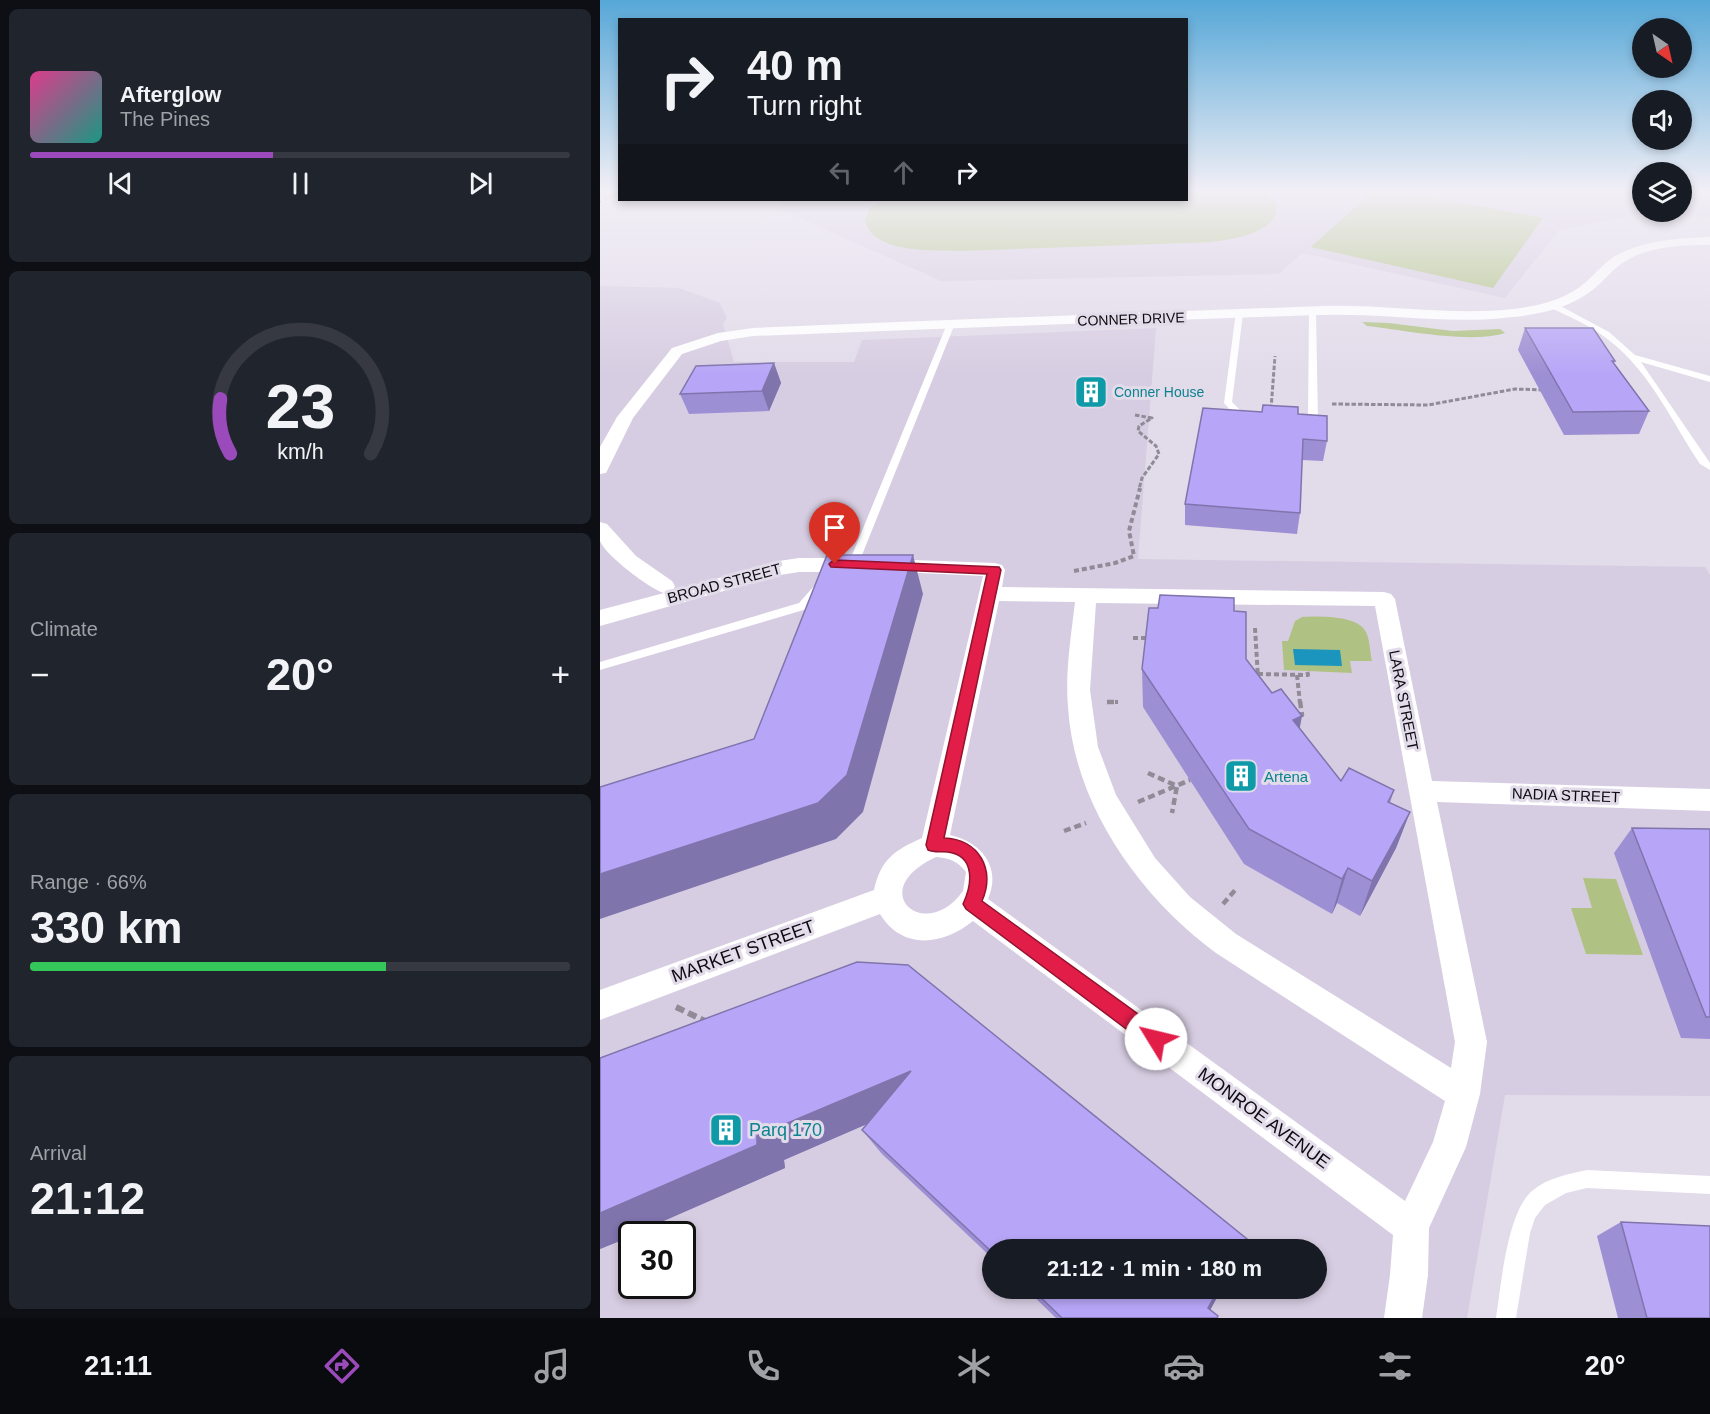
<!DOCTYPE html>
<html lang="en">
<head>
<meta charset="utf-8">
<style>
  body { margin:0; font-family:Arial,sans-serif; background:#20242c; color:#f1f3f6; height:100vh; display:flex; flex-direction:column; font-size:22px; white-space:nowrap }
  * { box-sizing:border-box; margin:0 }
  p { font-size:20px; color:#9ea1a6 }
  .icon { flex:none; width:33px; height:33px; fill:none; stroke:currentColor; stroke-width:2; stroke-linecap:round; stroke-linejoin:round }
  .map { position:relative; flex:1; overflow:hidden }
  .details { display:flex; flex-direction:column; gap:9px; padding:9px; background:#0d0f14; width:600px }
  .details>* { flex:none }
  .guide { position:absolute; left:18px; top:18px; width:570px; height:183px; border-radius:0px; box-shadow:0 3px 9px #0003; background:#171b24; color:#f1f3f6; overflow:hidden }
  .needle { width:39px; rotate:146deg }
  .tools { position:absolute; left:1032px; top:18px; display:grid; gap:12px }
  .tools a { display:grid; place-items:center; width:60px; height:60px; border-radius:50%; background:#171b24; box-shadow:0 3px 9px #0003; font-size:30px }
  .speed { position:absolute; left:18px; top:1221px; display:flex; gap:12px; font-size:30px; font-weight:700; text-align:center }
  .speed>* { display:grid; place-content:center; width:78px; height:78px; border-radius:50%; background:#171b24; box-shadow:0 3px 9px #0003; line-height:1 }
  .speed .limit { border:3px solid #111; border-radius:9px; background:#fff; color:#111 }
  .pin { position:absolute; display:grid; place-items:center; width:51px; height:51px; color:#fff; margin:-62px -26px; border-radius:50% 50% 50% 0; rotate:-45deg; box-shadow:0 0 6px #0007 }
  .pin .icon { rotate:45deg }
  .me { position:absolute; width:66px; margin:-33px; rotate:306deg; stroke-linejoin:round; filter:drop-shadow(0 0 4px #0008) }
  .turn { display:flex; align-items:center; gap:21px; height:126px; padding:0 30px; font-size:27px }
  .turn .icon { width:78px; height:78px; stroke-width:2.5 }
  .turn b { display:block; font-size:42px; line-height:51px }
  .lanes { display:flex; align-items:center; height:57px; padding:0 30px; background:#0003; justify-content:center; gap:30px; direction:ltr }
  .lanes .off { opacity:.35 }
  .big { font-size:45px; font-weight:600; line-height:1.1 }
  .details .widget { flex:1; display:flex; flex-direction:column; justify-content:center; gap:9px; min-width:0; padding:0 21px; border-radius:9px; background:#20242c }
  .details .dial { align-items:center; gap:0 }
  .dial svg { height:156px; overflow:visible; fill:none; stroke:#363941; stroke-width:7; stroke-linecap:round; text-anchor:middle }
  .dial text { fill:#f1f3f6; stroke:none }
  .song { display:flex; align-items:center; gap:18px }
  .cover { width:72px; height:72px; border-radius:9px; background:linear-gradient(135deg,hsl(330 70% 55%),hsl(170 70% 35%)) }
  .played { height:6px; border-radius:3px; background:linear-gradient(90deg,#9a4aba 45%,#363941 45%) }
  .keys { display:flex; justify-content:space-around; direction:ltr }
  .heat { display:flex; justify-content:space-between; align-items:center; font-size:33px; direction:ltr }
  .charge { height:9px; border-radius:4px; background:linear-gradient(90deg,#34c759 66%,#363941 0) }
  .trip { position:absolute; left:382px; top:1239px; width:345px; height:60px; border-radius:30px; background:#171b24; box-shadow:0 3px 9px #0003; font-weight:600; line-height:60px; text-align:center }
  .tab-bar { display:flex; height:96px; justify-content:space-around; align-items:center; background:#090b0e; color:#9ea1a6 }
  .tab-bar .icon { width:42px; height:42px }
  .tab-bar .selected { color:#9a4aba }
  .tab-bar b { font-size:27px; color:#f1f3f6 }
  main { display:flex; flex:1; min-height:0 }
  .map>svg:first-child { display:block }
</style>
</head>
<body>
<main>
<section class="details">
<div class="widget">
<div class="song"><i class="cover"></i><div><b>Afterglow</b><p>The Pines</p></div></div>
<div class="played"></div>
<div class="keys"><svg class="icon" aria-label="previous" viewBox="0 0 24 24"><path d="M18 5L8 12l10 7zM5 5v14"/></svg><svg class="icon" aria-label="pause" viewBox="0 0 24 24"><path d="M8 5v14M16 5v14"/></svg><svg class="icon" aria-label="next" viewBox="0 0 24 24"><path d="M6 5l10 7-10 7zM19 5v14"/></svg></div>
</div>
<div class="widget dial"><svg viewBox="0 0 100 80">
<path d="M14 69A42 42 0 1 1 86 69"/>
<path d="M14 69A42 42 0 0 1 9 41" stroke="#9a4aba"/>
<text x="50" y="56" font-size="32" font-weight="700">23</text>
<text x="50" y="72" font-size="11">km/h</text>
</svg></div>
<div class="widget"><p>Climate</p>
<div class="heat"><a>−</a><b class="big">20°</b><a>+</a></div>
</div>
<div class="widget"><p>Range · 66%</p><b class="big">330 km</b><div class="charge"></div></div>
<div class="widget"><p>Arrival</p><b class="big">21:12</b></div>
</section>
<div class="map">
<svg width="1110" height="1318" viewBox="0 0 1110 1318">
  <rect width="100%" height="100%" fill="#e2dbea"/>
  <!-- built -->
  <path fill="#d7cde2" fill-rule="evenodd" d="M 587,190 L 1042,190 L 1042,212 L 1082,212 L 1082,190 L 1096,190 L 1110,202 L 1110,217 L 1037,215 L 959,230 L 905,298 L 702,253 L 679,274 L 341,281 L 177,208 L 182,200 L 586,200 Z
    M 0,286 L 79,288 L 120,303 L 127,318 L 123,324 L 134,362 L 254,362 L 262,340 L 556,328 L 538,559 L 1105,567 L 1110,575 L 1110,1096 L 905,1095 L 867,1318 L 0,1318 ZM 32,1234 L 82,1234 L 82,1286 L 32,1286 ZM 393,1250 L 717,1250 L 717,1288 L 393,1288 Z"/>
  <!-- green -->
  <path fill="#b0c283" d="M 587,190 L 663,190 L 676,202 C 682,233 633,239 611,242 L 360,251 C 333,250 272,254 265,220 L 269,209 L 281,200 L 586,200 Z
    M 774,190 L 794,190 L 943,218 L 893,288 L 711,247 Z
    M 762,322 L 789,323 L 853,331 L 900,329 L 905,333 C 871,344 803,330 767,326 Z
    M 702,617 C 717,616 758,615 766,632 C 770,640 770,653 772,661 L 750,661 L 752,673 L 684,670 L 682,641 L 688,641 L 695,621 Z
    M 983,878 L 1016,879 L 1043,955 L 986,954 L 971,908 L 992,908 Z"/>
  <!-- water -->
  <path fill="#1b94be" d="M 693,649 L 740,650 L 742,666 L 695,665 Z"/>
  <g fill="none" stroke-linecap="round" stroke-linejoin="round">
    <!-- path-far3 -->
    <path stroke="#908b96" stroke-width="3" stroke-dasharray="4.5 2" stroke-linecap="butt" d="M 732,404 L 828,405 L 915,389 L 945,390
      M 671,409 L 675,356
      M 535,415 L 552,418 L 539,426 L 538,431 L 556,446 L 559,454 L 542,478 L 539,489"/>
    <!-- path-far2 -->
    <path stroke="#908b96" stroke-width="4" stroke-dasharray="5 3" stroke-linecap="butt" d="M 474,571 L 515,563 L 534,556 L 529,531 L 540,488
      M 655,628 L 658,678
      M 533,638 L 550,638
      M 658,674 L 708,675 L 707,671
      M 697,675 L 700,703
      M 507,702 L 518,702"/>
    <!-- path-far1 -->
    <path stroke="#908b96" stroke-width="4.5" stroke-dasharray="7 4" stroke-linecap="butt" d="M 507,702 L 518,702
      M 698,714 L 702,715 L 700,701
      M 548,773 L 577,786 L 572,813
      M 538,802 L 590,780
      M 464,831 L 486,823
      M 623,904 L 636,889"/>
    <!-- path -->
    <path stroke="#908b96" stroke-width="6" stroke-dasharray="9 4.5" stroke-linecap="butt" d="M 76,1007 L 107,1022"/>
    <!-- service -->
    <path fill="#fff" fill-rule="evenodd" d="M 949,303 L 955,303 L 1009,332 L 1035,355 L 1110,376 L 1110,382 L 1041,362 L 1110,463 L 1110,470 L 1100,464 C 1072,422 1050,372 1010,341 C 992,326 970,317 949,307 Z
      M 709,309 L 716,311 L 718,422 L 713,425 L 702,421 L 708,419 Z
      M 636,312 L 643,314 L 632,402 L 640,410 L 653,415 L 654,417 L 650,420 L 634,414 L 624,403 Z
      M 347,324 L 354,326 L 258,565 L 257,568 L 249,568 L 248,565 Z
      M 219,584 L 225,588 L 207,609 L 0,670 L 0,662 L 199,603 L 215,585 Z
      M 987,1170 L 1110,1176 L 1110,1194 L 987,1188 L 966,1193 L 945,1205 L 935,1218 L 930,1233 L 916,1318 L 896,1318 C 901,1286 907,1212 932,1191 C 947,1178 968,1174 987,1170 Z"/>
    <!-- minor -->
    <path fill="#fff" fill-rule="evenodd" d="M 1110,237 L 1110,245 C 1082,245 1054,246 1029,259 C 1014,267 1007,278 995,288 C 973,307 942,314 913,317 C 850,325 786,313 722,315 C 532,321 343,329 153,336 L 121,341 L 82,354 L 33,418 L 6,473 L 0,474 L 0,447 L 17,417 L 72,348 L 118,333 L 153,328 C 343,320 532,313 722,306 C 785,304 850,316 913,309 C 939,306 965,300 986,282 C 997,272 1005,261 1019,254 C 1047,240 1079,238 1110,237 Z
      M 0,522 L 7,524 L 36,556 L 72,581 L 75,586 L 73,591 L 179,561 L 199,558 L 252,558 L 259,560 L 262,565 L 259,570 L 252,572 L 199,572 L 180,575 L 0,626 L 0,610 L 64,593 C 50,589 5,555 0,541 C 0,536 0,527 0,522 Z
      M 285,559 L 395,563 L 402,565 L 405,570 L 402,587 L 784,592 L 791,594 L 795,599 L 832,781 L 1110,789 L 1110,811 L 837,802 L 887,1042 L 880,1094 L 866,1147 L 829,1228 L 828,1275 L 822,1318 L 784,1318 L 790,1275 L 793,1235 L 373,921 C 342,946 302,950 280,914 L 0,1020 L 0,990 L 274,890 C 281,859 295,850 322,838 L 383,576 L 278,571 L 275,566 L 278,561 ZM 399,601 L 475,602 C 471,637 465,672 468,707 C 474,805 539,896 616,953 L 845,1101 L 833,1142 L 805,1201 L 388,899 C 402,867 381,842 350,835 ZM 496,603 L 775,606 L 855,1042 L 851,1068 L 636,934 L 590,897 L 555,858 L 516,795 L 498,747 L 490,690 ZM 336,857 C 349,858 358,861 366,872 L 363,891 C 326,944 263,891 336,857 Z"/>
    <!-- rail -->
    <path stroke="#46434a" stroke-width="2" stroke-dasharray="1.5 4" stroke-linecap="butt" d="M 0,202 L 20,192"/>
  </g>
  <!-- wall -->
  <path fill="#9d8fd4" d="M 925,328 L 1015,361 L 1014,363 L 1049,411 L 1039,434 L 964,435 L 918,350 Z
    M 174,363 L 181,383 L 169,411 L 89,414 L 80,394 Z
    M 662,412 L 698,414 L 727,441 L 723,461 L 702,460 L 700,513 L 697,534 L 585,525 L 585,504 Z
    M 646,659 L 741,781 L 794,790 L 790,803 L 810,812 L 796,848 L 760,916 L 737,903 L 732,914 L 644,864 L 543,707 L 542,669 Z
    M 1032,828 L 1110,829 L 1110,1039 L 1081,1038 L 1014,853 Z
    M 257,962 L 393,1250 L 393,1259 L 282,1154 L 262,1130 L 267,1124 L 184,1160 L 185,1168 L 32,1234 L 32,1236 L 0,1249 Z
    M 1021,1222 L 1110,1318 L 1018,1318 L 997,1236 Z
    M 425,1288 L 622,1288 L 610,1310 L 617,1318 L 456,1318 Z"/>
  <!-- shaded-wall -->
  <path fill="#8074ad" d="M 174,363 L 181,383 L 169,411 L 162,391 Z
    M 313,555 L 323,594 L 263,812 L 236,839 L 0,919 L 0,874 L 218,803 Z
    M 702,716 L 695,754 L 693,720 Z
    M 810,812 L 796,848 L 760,916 L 772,881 Z
    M 748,868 L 737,903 L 732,914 L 742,879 Z
    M 311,1071 L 327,1098 L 184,1160 L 185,1168 L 34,1234 L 32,1234 L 32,1236 L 0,1249 L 0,1213 L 157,1136 Z
    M 619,1288 L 622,1288 L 606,1318 L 608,1308 Z"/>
  <!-- building -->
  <path fill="#b7a6f7" stroke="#8074ad" stroke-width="1.5" d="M 925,328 L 993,328 L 1015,361 L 1012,361 L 1049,411 L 973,412 Z
    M 174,363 L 162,391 L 80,394 L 96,366 Z
    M 663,405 L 698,407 L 698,414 L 727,416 L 727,441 L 703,439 L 700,513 L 585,504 L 603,408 L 662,412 Z
    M 227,555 L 313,555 L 247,775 L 218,803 L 0,874 L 0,787 L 154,739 Z
    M 560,595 L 634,598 L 634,611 L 646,612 L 646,659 L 672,693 L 681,689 L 702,716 L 693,720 L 741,781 L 749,768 L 794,790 L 788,802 L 810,812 L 772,881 L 748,868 L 742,879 L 649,829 L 542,669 L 549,608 L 558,608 Z
    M 1032,828 L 1110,829 L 1110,1017 L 1106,1017 Z
    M 257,962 L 308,965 L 647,1239 L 640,1250 L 393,1250 L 393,1253 L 262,1130 L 311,1071 L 157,1136 L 157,1145 L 0,1213 L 0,1058 Z
    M 1021,1222 L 1110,1226 L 1110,1318 L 1047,1318 Z
    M 431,1288 L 619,1288 L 608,1308 L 618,1316 L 617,1318 L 462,1318 Z"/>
  <!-- sky -->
  <linearGradient id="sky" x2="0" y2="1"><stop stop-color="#56a7d7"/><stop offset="0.51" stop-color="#f2eff6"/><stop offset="1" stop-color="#f2eff6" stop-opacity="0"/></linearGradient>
  <rect width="1110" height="374" fill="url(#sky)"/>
  <!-- route -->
  <path fill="#e11d48" stroke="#92132f" stroke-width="1.5" d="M 235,560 L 399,567 L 401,570 L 344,838 C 379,839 396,870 382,901 L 563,1032 L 566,1039 L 563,1046 L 556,1049 L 549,1046 L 366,909 L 363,904 C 372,885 376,856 348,852 C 341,851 335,853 328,850 L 326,845 L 387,574 L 231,567 L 229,564 L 231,562 Z"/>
  <!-- icons -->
  <defs>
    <symbol id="building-square" viewBox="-11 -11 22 22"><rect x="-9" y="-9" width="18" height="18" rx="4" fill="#0f9aa8" stroke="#e2dbea"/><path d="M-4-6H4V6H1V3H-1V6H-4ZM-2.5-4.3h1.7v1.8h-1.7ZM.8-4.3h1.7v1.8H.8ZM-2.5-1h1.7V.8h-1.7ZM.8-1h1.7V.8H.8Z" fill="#fff"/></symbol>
  </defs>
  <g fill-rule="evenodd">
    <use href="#building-square" x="472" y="373" width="38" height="38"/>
    <use href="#building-square" x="622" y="757" width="38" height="38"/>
    <use href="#building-square" x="107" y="1111" width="38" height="38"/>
  </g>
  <g text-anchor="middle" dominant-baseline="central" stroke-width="6" stroke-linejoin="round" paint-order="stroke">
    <!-- far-street labels -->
    <g font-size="14" fill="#0d0b10" stroke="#e2dbea">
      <text transform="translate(531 319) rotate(-2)">CONNER DRIVE</text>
    </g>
    <!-- far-culture labels -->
    <g font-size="14" fill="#0d838f" stroke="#e2dbea" text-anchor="start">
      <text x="514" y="392">Conner House</text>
    </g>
    <!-- street labels -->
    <g font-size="15" fill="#0d0b10" stroke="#e2dbea">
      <text transform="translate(124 583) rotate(-15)">BROAD STREET</text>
      <text transform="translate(804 700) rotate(79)">LARA STREET</text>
      <text transform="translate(966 795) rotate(2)">NADIA STREET</text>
    </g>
    <!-- culture labels -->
    <g font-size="15" fill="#0d838f" stroke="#e2dbea" text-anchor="start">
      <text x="664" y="776">Artena</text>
    </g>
    <!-- near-street labels -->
    <g font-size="18" fill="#0d0b10" stroke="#e2dbea">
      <text transform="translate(143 951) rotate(-20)">MARKET STREET</text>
      <text transform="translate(664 1118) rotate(36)">MONROE AVENUE</text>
    </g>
    <!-- near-culture labels -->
    <g font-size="18" fill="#0d838f" stroke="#e2dbea" text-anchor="start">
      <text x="149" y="1130">Parq 170</text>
    </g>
  </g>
</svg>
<div class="tools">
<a><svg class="needle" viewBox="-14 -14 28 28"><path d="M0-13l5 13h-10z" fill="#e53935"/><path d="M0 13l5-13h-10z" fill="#9ea1a6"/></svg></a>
<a><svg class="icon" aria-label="sound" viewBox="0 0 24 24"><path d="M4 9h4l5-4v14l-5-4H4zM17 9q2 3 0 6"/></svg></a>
<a><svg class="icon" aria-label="layers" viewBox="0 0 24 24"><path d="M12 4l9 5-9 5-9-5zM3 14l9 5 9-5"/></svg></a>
</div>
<div class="speed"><div class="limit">30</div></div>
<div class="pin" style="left:235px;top:564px;background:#d93025"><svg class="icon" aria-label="arrive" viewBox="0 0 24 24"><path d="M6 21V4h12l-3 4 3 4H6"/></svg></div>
<svg class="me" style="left:556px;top:1039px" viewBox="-20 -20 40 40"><circle r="19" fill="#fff"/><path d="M0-13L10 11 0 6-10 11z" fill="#e11d48"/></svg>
<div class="trip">21:12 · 1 min · 180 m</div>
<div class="guide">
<div class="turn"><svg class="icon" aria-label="right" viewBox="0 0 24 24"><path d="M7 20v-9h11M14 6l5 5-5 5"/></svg><div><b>40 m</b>Turn right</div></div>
<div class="lanes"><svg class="icon off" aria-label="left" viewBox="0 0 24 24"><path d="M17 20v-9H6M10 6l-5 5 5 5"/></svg><svg class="icon off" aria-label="ahead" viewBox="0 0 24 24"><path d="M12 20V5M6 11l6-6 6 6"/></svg><svg class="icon" aria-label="right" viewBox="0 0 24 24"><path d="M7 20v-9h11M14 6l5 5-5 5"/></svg></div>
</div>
</div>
</main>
<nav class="tab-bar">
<b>21:11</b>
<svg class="icon selected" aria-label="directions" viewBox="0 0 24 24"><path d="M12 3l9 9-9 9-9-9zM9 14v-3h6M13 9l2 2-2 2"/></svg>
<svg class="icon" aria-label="music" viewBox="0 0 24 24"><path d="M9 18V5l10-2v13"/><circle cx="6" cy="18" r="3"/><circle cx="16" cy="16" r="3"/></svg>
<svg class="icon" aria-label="phone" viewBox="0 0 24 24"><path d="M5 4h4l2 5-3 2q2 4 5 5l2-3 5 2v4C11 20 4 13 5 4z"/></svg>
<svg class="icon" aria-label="climate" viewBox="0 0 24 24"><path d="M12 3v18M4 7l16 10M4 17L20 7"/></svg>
<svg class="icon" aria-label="car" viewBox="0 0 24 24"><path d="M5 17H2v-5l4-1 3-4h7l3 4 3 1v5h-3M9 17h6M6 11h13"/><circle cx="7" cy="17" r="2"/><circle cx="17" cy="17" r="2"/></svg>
<svg class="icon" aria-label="filters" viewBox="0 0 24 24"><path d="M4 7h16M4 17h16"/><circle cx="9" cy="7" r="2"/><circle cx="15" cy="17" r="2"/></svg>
<b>20°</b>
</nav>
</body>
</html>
